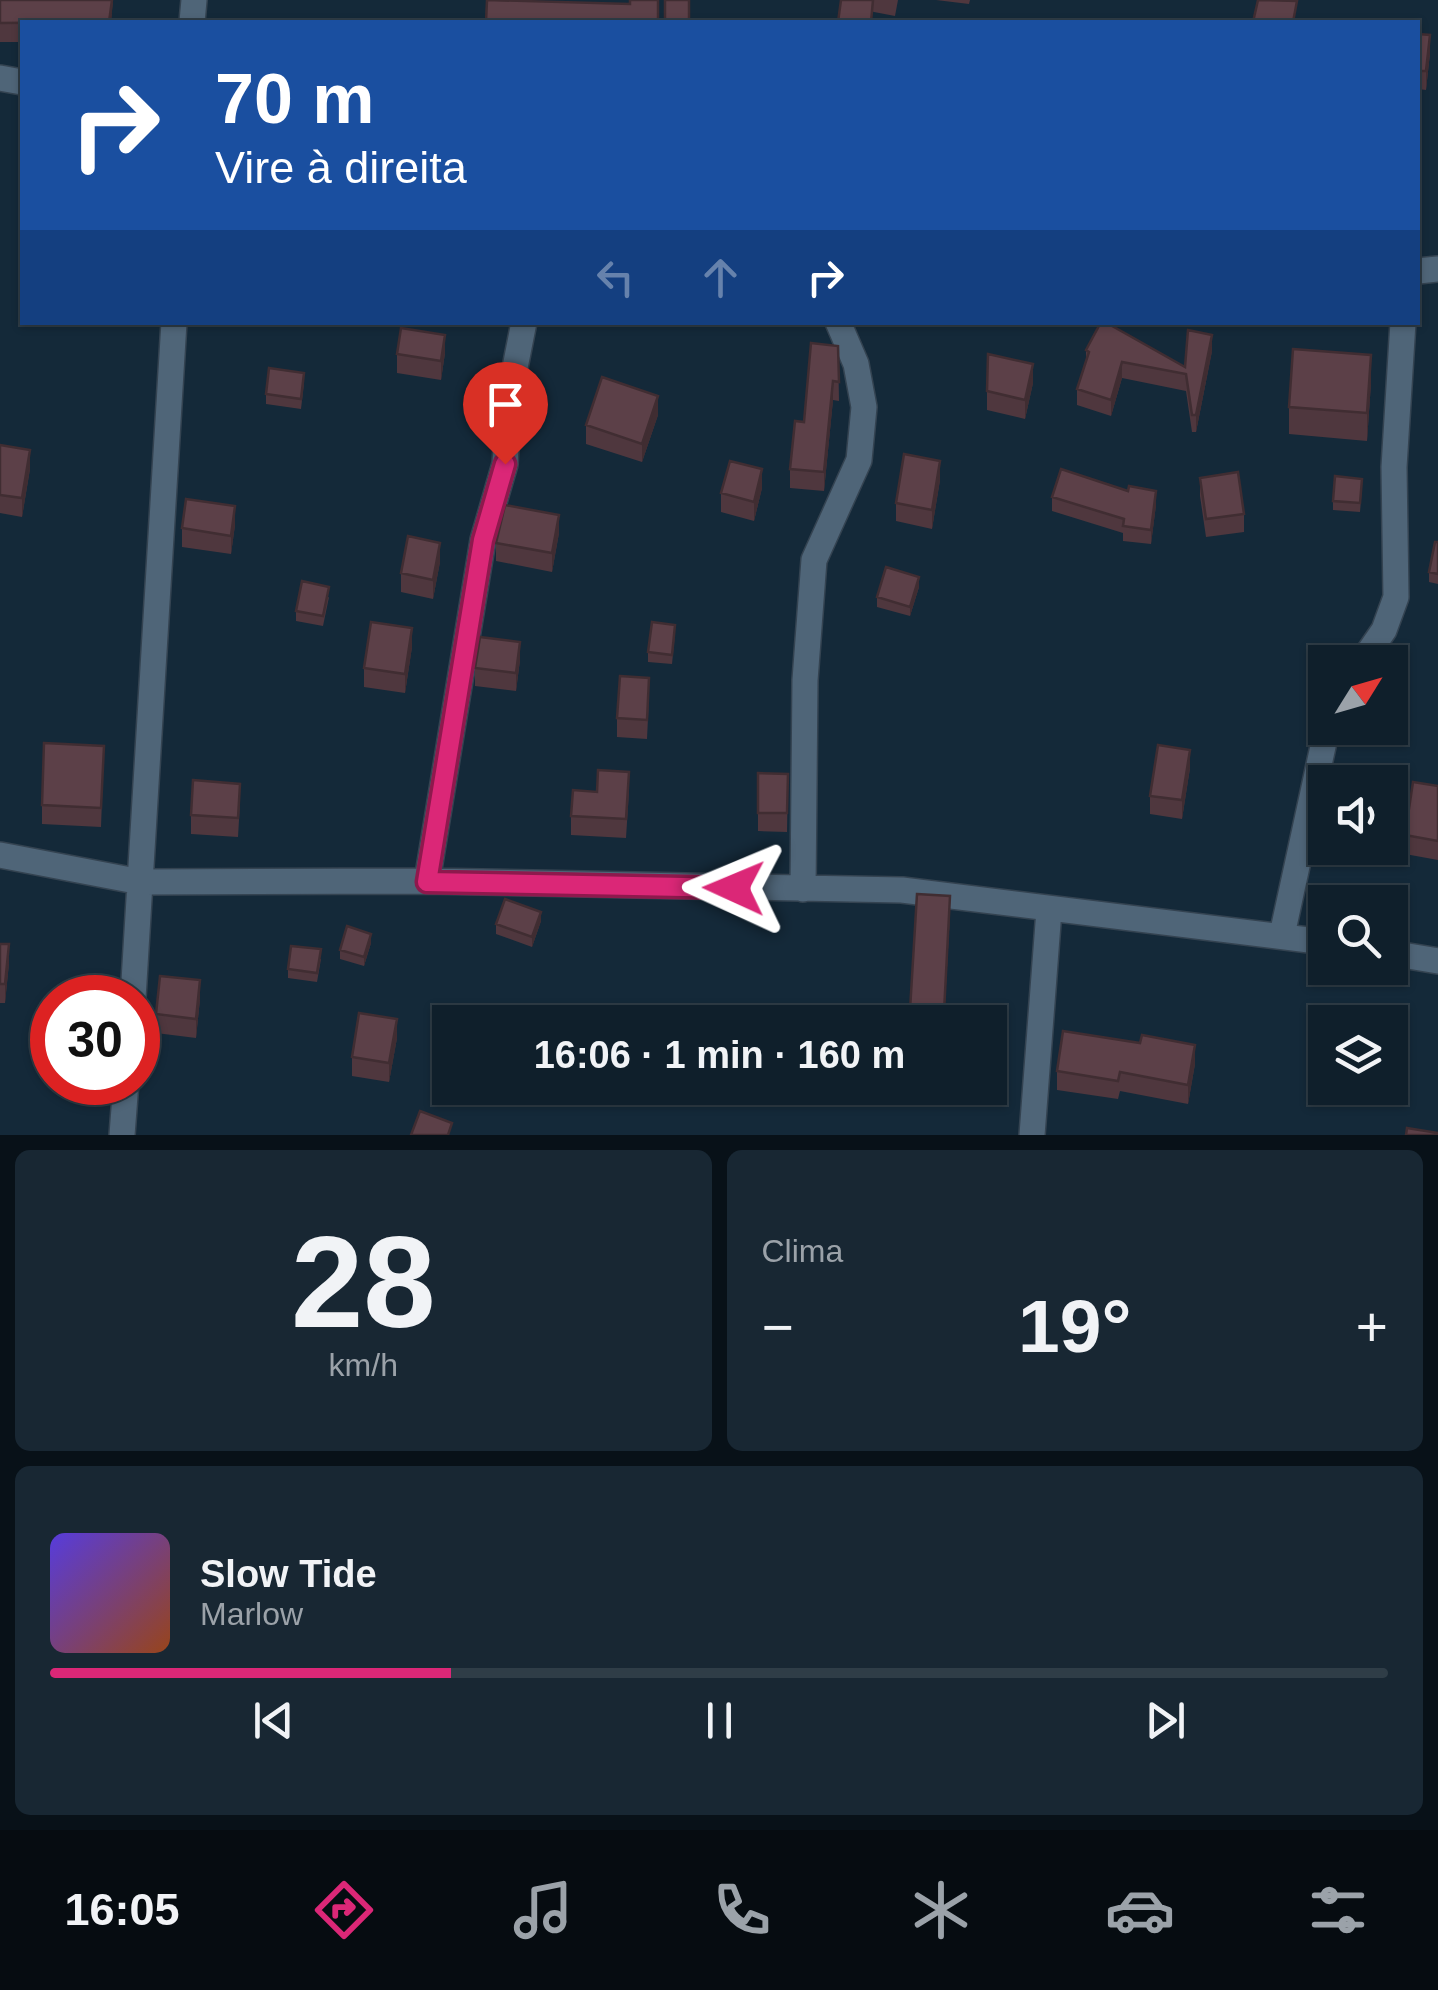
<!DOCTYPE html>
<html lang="pt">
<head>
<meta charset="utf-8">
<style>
  body { margin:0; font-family:Helvetica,sans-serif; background:#182733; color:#f1f3f6; height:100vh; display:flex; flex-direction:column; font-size:38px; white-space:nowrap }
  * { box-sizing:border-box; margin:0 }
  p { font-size:32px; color:#9ba2a9 }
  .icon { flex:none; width:55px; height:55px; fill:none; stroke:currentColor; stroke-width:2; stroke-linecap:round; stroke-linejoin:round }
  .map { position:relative; height:1135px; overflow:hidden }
  .side { display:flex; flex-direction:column; gap:15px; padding:15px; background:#081118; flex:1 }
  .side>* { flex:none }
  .top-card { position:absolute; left:20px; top:20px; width:1400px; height:305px; border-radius:0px; box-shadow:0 2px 8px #0004,0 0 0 2px #2f3d47; background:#1a4fa0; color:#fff; overflow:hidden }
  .needle { width:65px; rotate:53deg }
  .buttons { position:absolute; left:1308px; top:645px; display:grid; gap:20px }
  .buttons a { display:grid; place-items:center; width:100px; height:100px; border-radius:0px; background:#0f1f2b; box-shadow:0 2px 8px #0004,0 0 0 2px #2f3d47; font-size:50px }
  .speed { position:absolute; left:30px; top:975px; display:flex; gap:20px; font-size:50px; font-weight:700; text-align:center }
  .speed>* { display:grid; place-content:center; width:130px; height:130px; border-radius:50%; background:#0f1f2b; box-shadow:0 2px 8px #0004,0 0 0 2px #2f3d47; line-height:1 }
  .speed .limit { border:15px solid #d22; background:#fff; color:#111 }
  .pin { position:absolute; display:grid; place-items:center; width:85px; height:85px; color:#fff; margin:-102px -42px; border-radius:50% 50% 50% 0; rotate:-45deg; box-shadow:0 0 10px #0007 }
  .pin .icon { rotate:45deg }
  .me { position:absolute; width:110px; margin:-55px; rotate:271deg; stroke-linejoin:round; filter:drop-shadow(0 0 8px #0008) }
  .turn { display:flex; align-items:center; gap:35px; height:210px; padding:0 30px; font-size:45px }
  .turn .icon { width:130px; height:130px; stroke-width:2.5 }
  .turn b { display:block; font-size:70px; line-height:85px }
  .lanes { display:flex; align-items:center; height:95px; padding:0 30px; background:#0003; justify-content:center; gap:50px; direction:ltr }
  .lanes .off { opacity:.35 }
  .big { font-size:75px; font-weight:700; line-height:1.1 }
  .side .card { flex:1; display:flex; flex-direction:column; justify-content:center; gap:15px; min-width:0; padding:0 35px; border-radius:15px; background:#182733 }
  .side .dial { align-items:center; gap:0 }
  .dial b { font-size:130px; line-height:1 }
  .song { display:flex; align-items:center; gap:30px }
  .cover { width:120px; height:120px; border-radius:15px; background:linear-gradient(135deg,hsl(250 70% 55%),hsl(20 70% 35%)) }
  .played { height:10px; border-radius:5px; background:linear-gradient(90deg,#db2777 30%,#2f3d47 30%) }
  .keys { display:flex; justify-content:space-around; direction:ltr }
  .heat { display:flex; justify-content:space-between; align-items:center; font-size:55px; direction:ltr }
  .side .tiles { flex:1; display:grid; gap:15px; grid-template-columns:1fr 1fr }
  .card:last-child { grid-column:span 2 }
  .trip { position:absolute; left:432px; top:1005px; width:575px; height:100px; border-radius:0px; background:#0f1f2b; box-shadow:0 2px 8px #0004,0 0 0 2px #2f3d47; font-weight:700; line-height:100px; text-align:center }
  .menu { display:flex; height:160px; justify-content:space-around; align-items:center; background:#060c11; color:#9ba2a9 }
  .menu .icon { width:70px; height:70px }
  .menu .active { color:#db2777 }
  .menu b { font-size:45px; color:#f1f3f6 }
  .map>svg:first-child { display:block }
</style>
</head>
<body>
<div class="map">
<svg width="1438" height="1135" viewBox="0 0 1438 1135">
  <rect width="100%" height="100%" fill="#142939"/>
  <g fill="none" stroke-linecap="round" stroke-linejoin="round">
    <defs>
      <path id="street" d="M 192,22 L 194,0
        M 0,78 L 22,82
        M 1418,271 L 1438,269
        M 1362,662 L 1384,630 L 1396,597 L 1394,467 L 1403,322
        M 0,855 L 141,882 L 427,881 L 902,890 L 1325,942
        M 427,881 L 483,540 L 505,464 L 509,398 L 524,322
        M 803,889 L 805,680 L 814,560 L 859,460 L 864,407 L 856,364 L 838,322
        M 1282,935 L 1327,728
        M 1390,953 L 1438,961
        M 133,998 L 174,322
        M 122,1135 L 126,1082
        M 1032,1135 L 1049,910"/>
    </defs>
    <!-- street casing -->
    <use href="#street" stroke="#344351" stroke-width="28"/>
    <!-- street -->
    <use href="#street" stroke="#4f6578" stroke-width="25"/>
  </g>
  <!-- wall -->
  <path fill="#4f373e" d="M 0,0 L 113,0 L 111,22 L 22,22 L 22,42 L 0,42 Z
    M 841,0 L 898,0 L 895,16 L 874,12 Z
    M 936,0 L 970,0 L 969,4 Z
    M 1418,34 L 1430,53 L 1426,90 L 1418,89 Z
    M 838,346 L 839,401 L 833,400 L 824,491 L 790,488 L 790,469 L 804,422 Z
    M 1086,350 L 1185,367 L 1212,351 L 1196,432 L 1192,432 L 1186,391 L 1122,378 L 1111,416 L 1077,405 L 1077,389 L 1086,363 Z
    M 445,353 L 441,380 L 397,373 L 397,354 Z
    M 304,383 L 301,409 L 266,404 L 266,394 Z
    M 1033,383 L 1025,419 L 987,410 L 987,391 Z
    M 1371,383 L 1367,441 L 1289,434 L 1289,407 Z
    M 658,415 L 642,462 L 586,444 L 586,425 Z
    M 0,445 L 30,469 L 22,517 L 0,513 Z
    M 1200,478 L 1244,514 L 1244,532 L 1206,537 L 1200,496 Z
    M 940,480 L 932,529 L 896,521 L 896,503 Z
    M 762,488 L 754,521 L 721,512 L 721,493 Z
    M 1362,488 L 1360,512 L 1333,510 L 1333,501 Z
    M 1052,497 L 1156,505 L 1151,544 L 1123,541 L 1123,533 L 1052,511 Z
    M 235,525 L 231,554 L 182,547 L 182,528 Z
    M 559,533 L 552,572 L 496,561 L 496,543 Z
    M 1438,542 L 1438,584 L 1429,582 L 1429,572 Z
    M 440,562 L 433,599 L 401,592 L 401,573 Z
    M 919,587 L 910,616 L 877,607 L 877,597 Z
    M 329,597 L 323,626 L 296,621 L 296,611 Z
    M 675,634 L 672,664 L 648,662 L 648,652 Z
    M 412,647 L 405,693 L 364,687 L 364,668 Z
    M 520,660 L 516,691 L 475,686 L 475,668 Z
    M 649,697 L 647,739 L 617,737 L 617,718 Z
    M 104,746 L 101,827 L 42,824 L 42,805 Z
    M 1190,768 L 1182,819 L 1150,814 L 1150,796 Z
    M 758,773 L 788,774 L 787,832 L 758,831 Z
    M 1438,786 L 1438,860 L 1405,854 L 1405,835 Z
    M 629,791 L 626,838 L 571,835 L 571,816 L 597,792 Z
    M 240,803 L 238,837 L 191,834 L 191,815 Z
    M 950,914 L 944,1022 L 910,1022 L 910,1010 Z
    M 541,921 L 532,947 L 496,934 L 496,924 Z
    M 371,943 L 364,966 L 340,959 L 340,950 Z
    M 0,944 L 9,963 L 5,1003 L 0,1003 Z
    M 321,959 L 317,982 L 288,978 L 288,969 Z
    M 200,999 L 196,1038 L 156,1033 L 156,1014 Z
    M 397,1038 L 389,1082 L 352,1076 L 352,1057 Z
    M 1195,1064 L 1188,1104 L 1120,1091 L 1118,1099 L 1057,1090 L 1057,1071 Z"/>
  <!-- shaded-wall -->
  <path fill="#402d32" d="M 112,0 L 113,0 L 111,22 L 109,22 Z
    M 1430,35 L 1430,53 L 1426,90 L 1426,71 Z
    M 445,335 L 445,353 L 441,380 L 441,361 Z
    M 1212,335 L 1212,351 L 1196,432 L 1196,415 Z
    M 1371,355 L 1371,383 L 1367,441 L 1367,413 Z
    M 1122,362 L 1122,378 L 1111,416 L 1111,400 Z
    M 1033,364 L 1033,383 L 1025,419 L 1025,400 Z
    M 833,381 L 833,400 L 824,491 L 824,472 Z
    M 658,396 L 658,415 L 642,462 L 642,444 Z
    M 30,450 L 30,469 L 22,517 L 22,498 Z
    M 940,461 L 940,480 L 932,529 L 932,510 Z
    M 762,469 L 762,488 L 754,521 L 754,502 Z
    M 1156,491 L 1156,505 L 1151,544 L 1151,530 Z
    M 235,506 L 235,525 L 231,554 L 231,536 Z
    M 559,515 L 559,533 L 552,572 L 552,553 Z
    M 440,543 L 440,562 L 433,599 L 433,580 Z
    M 919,577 L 919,587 L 910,616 L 910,607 Z
    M 412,628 L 412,647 L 405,693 L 405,674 Z
    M 520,642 L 520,660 L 516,691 L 516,673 Z
    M 1395,672 L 1395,691 L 1390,711 L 1390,692 Z
    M 1190,750 L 1190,768 L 1182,819 L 1182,800 Z
    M 950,896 L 950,914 L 944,1022 L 944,1012 Z
    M 541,912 L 541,921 L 532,947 L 532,937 Z
    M 371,934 L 371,943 L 364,966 L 364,957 Z
    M 9,944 L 9,963 L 5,1003 L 5,984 Z
    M 200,980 L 200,999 L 196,1038 L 196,1019 Z
    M 397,1019 L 397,1038 L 389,1082 L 389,1063 Z
    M 1195,1045 L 1195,1064 L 1188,1104 L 1188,1085 Z"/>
  <!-- building -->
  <path fill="#5c4048" stroke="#402d32" stroke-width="2.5" d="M 0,0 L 112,0 L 109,22 L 0,23 Z
    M 487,0 L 630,4 L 630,0 L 658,0 L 658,22 L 486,22 Z
    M 665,0 L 689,0 L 689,22 L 665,21 Z
    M 841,0 L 873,0 L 871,22 L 838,22 Z
    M 1258,0 L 1297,1 L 1293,22 L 1253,22 Z
    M 1418,34 L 1430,35 L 1426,71 L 1418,71 Z
    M 1101,322 L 1105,322 L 1185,367 L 1188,330 L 1212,335 L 1196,415 L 1192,415 L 1186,374 L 1122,362 L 1111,400 L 1077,389 L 1089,352 L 1086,350 Z
    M 401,328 L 445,335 L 441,361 L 397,354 Z
    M 811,343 L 838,346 L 839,382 L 833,381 L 824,472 L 790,469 L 795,421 L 804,422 Z
    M 1293,349 L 1371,355 L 1367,413 L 1289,407 Z
    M 988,354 L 1033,364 L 1025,400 L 987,391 Z
    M 269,368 L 304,373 L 301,399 L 266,394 Z
    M 602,377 L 658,396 L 642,444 L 586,425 Z
    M 0,445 L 30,450 L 22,498 L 0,495 Z
    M 904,454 L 940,461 L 932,510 L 896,503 Z
    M 730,461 L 762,469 L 754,502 L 721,493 Z
    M 1061,469 L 1128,491 L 1129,486 L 1156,491 L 1151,530 L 1123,526 L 1124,519 L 1052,497 Z
    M 1238,472 L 1244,514 L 1206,519 L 1200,478 Z
    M 1335,476 L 1362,479 L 1360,503 L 1333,501 Z
    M 186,499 L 235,506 L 231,536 L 182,528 Z
    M 505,505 L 559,515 L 552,553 L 496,543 Z
    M 408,536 L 440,543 L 433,580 L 401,573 Z
    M 1435,542 L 1438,542 L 1438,574 L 1429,572 Z
    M 886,567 L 919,577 L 910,607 L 877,597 Z
    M 302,581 L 329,587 L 323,616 L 296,611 Z
    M 371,622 L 412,628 L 405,674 L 364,668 Z
    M 652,622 L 675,625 L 672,655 L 648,652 Z
    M 480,637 L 520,642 L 516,673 L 475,668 Z
    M 1390,671 L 1395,672 L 1390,692 Z
    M 620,676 L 649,678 L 647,720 L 617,718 Z
    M 44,743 L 104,746 L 101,808 L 42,805 Z
    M 1158,745 L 1190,750 L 1182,800 L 1150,796 Z
    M 598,770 L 629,772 L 626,819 L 571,816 L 573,790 L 597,792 Z
    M 758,773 L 788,774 L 787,813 L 758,813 Z
    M 193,780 L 240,784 L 238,818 L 191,815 Z
    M 1413,782 L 1438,786 L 1438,841 L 1405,835 Z
    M 917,894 L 950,896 L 944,1012 L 910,1010 Z
    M 505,899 L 541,912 L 532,937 L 496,924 Z
    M 347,926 L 371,934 L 364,957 L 340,950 Z
    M 0,944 L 9,944 L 5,984 L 0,984 Z
    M 291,946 L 321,949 L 317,973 L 288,969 Z
    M 160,976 L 200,980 L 196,1019 L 156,1014 Z
    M 487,1012 L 518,1016 L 518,1022 L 529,1022 L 485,1022 Z
    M 359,1013 L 397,1019 L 389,1063 L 352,1057 Z
    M 1063,1031 L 1140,1043 L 1142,1035 L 1195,1045 L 1188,1085 L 1120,1072 L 1118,1081 L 1057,1071 Z
    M 420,1111 L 452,1123 L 448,1135 L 411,1135 Z
    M 1407,1128 L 1438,1133 L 1438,1135 L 1406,1135 Z"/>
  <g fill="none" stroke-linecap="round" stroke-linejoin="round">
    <defs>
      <path id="route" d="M 505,464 L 483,540 L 427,882 L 734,888"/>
    </defs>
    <!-- route casing -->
    <use href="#route" stroke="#8e194d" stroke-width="25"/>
    <!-- route -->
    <use href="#route" stroke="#db2777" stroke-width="18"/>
  </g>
</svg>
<div class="buttons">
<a><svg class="needle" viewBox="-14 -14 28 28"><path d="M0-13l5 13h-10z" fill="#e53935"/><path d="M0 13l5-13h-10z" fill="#9ba2a9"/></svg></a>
<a><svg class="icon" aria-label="sound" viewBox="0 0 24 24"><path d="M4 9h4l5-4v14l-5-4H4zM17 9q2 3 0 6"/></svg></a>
<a><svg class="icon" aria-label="search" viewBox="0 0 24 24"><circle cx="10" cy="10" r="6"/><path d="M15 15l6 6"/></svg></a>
<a><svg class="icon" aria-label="layers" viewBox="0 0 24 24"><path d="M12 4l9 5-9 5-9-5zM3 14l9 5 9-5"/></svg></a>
</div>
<div class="speed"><div class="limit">30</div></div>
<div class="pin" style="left:505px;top:464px;background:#d93025"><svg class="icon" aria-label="arrive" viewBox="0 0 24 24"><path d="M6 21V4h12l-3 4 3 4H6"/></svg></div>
<svg class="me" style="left:734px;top:888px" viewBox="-20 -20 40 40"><path d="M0-17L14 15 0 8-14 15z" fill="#db2777" stroke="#fff" stroke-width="4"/></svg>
<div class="trip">16:06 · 1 min · 160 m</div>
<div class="top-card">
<div class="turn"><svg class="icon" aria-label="right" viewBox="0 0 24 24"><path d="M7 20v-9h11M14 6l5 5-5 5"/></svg><div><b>70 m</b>Vire à direita</div></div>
<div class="lanes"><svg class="icon off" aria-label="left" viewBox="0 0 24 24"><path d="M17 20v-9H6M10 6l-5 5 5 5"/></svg><svg class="icon off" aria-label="ahead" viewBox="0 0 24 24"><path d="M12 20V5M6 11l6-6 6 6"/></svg><svg class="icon" aria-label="right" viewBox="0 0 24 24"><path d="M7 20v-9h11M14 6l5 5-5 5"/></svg></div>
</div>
</div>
<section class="side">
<div class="tiles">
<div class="card dial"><b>28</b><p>km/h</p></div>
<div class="card"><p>Clima</p>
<div class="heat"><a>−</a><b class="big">19°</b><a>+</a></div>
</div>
<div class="card">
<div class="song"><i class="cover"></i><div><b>Slow Tide</b><p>Marlow</p></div></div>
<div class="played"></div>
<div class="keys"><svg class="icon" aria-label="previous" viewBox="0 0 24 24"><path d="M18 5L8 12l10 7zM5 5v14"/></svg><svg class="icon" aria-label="pause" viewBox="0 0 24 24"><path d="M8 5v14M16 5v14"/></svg><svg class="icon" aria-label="next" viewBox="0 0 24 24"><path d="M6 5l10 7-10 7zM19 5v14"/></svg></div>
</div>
</div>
</section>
<nav class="menu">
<b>16:05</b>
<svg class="icon active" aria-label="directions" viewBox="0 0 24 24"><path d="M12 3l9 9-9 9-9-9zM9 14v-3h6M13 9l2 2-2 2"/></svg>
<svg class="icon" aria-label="music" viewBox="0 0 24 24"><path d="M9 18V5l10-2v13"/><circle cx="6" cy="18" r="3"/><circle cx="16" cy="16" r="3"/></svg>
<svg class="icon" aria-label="phone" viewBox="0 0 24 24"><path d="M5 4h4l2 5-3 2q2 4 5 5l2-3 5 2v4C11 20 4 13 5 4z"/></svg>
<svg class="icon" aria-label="climate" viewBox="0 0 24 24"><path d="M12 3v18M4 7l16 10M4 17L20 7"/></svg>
<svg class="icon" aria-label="car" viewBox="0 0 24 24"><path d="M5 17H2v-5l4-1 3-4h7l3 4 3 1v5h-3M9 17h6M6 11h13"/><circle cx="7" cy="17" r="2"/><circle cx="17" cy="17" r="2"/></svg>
<svg class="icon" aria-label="filters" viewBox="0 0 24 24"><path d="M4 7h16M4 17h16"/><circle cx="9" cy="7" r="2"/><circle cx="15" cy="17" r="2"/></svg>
</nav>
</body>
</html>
